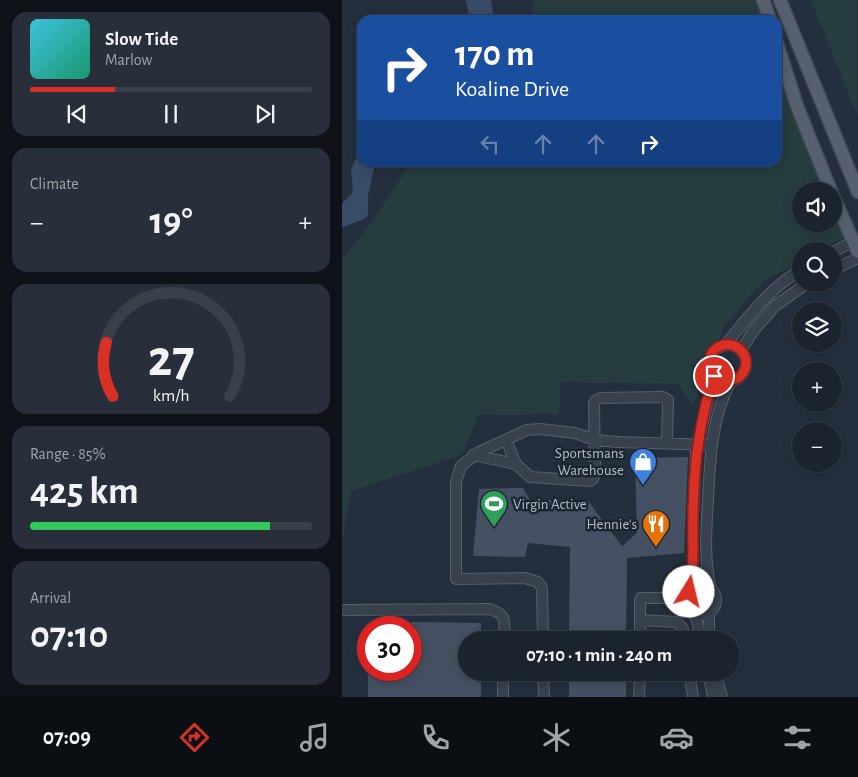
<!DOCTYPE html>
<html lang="en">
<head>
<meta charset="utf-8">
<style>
  body { margin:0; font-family:"Alegreya Sans",sans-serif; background:#282f3a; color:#f1f3f6; height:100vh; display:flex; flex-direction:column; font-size:19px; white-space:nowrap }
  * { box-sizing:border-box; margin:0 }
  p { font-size:16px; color:#a0a4aa }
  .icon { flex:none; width:28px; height:28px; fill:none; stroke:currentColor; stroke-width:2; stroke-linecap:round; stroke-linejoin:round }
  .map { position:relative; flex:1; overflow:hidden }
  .sheet { display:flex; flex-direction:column; gap:12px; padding:12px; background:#0f1319; width:342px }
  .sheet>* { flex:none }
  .guide { position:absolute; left:15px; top:15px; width:425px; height:152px; border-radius:15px; box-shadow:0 2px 12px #0003,0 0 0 1px #39404a; background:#1a4fa0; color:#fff; overflow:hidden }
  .fabs { position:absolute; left:450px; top:182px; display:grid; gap:10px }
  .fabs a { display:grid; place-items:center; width:50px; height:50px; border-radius:50%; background:#1b232e; box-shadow:0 2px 12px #0003,0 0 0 1px #39404a; font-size:25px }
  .speed { position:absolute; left:15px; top:616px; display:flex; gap:10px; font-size:25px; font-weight:700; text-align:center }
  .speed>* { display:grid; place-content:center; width:65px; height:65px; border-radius:50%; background:#1b232e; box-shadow:0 2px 12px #0003,0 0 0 1px #39404a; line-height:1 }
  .speed .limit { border:8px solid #d22; background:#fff; color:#111 }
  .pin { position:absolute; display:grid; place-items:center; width:42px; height:42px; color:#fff; margin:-21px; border:2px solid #fff; border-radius:50%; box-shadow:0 1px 5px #0007 }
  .me { position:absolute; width:55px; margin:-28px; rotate:9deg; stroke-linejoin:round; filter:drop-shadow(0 0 4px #0008) }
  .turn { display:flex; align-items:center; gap:18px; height:105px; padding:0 15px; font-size:22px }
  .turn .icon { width:65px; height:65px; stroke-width:2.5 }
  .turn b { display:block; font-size:35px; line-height:42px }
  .lanes { display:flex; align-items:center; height:48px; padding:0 15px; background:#0003; justify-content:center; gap:25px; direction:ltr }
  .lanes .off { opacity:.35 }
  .big { font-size:38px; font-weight:700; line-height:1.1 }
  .sheet .widget { flex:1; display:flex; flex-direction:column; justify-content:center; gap:8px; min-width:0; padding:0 18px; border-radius:15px; background:#282f3a }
  .sheet .dial { align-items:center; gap:0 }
  .dial svg { height:130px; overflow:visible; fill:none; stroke:#39404a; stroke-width:7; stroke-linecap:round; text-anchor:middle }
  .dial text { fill:#f1f3f6; stroke:none }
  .song { display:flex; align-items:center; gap:15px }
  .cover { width:60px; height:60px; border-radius:8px; background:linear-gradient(135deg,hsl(190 70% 55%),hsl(160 70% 35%)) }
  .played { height:5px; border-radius:2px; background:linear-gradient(90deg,#d93025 30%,#39404a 30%) }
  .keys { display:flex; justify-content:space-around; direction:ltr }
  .heat { display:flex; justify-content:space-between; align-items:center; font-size:28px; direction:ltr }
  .charge { height:8px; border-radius:4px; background:linear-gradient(90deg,#34c759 85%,#39404a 0) }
  .trip { position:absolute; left:116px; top:631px; width:282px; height:50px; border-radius:25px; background:#1b232e; box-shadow:0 2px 12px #0003,0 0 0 1px #39404a; font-weight:700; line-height:50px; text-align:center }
  .menu { display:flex; height:80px; justify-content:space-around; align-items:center; background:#0b0e12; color:#a0a4aa }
  .menu .icon { width:35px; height:35px }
  .menu .selected { color:#d93025 }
  .menu b { font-size:22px; color:#f1f3f6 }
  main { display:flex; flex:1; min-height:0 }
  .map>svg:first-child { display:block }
</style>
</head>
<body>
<main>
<section class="sheet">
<div class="widget">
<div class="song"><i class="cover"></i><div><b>Slow Tide</b><p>Marlow</p></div></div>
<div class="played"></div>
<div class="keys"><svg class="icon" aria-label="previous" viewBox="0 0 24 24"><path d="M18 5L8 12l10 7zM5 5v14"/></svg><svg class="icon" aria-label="pause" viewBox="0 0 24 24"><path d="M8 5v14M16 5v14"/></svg><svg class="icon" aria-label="next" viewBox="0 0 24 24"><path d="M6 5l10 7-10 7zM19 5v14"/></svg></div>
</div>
<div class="widget"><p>Climate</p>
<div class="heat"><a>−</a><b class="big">19°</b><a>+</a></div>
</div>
<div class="widget dial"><svg viewBox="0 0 100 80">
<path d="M14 69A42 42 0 1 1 86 69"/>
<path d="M14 69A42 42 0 0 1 10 36" stroke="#d93025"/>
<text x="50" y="56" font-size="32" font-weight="700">27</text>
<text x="50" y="72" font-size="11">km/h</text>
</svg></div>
<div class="widget"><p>Range · 85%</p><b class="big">425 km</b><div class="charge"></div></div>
<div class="widget"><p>Arrival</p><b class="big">07:10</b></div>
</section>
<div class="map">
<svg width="516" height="697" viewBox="0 0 516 697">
  <rect width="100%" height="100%" fill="#242f3e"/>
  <!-- green -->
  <path fill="#263c3f" d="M 191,0 L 422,0 L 428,20 L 189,20 L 191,9 Z
    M 469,0 L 515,0 L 515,115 Z
    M 435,43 L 490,191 L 459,191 L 459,224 L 491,224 L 491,194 L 507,234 L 476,251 L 459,251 L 459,261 L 422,281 L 383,325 L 351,406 L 336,384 L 219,382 L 217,414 L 137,415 L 120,455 L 9,491 L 0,544 L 0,259 L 29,223 L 69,163 L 435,162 Z"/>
  <!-- water -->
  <path fill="#394c67" d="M 124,0 L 149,0 L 152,20 L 128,20 Z
    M 20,145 L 20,162 L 31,163 L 22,190 L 22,215 L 4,221 L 0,214 L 0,204 L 11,192 L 9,170 Z"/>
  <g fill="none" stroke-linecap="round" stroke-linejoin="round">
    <!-- river -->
    <path stroke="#394c67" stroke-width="16" d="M 0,219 L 18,212 L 18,195 L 25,162"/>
  </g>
  <!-- building -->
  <path fill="#455162" d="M 346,457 L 342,553 L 285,558 L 284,640 L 227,640 L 228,547 L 186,543 L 183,557 L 131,556 L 137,489 L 181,488 L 188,500 L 246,501 L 280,546 L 295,533 L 293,458 Z
    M 69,622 L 139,623 L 139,640 L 125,640 L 125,672 L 139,672 L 139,697 L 26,697 L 26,670 L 69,670 Z
    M 227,672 L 284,672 L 284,697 L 227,697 Z"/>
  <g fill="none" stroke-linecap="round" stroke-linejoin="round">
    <defs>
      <path id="minor" d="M 491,252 L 516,239
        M 491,270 L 516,258
        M368 363a18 18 0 1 1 36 0a18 18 0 1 1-36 0Z
        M 383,345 C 406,318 427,288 459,270
        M 399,350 L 412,330 L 433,306 L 464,284
        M 164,440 L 174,464 L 188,477 L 248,481 L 251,479 L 253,474 L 252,403 L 254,400 L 259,398 L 321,397 L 326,400 L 325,443
        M 131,455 L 174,464
        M344 600a15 15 0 1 1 30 0a15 15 0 1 1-30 0Z
        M 369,589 C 362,561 364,530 366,501 C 368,461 369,417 389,381
        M 347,592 L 351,575 L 351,517 L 354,452 L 369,386 L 370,372
        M 0,610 L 147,609 C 167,614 162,624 162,640
        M 367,613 L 367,640
        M 353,614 L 360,640
        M 298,620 L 335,622 L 341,629 L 343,640
        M 201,640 L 200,588 L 196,582 L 183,578 L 114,579 L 114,482 L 119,466 L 137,452 L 185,430 L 198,429 L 233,433 L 253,440 L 276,442 L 370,445
        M 298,640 L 298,601 L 299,598 L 328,598 L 345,595
        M 201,672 L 202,697
        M 347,672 L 351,697
        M 366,672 L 371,697
        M 373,672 L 380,697
        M 161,697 L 161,672
        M 297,697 L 298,672"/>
      <path id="major" d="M 421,0 L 428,20
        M 438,0 L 516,192
        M 435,43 L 455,106 L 489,191
        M 491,196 L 516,252"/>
    </defs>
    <!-- minor casing -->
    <use href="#minor" stroke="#565f6c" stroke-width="12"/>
    <!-- major casing -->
    <use href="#major" stroke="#414a57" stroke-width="15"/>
    <!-- minor -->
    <use href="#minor" stroke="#38414e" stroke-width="10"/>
    <!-- major -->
    <use href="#major" stroke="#56606e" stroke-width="12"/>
  </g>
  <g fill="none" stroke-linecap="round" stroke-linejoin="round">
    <defs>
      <path id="route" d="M 347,592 C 353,567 350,542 351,516 C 351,478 355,441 364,403 C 367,394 371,384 370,374 C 369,367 366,362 369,355 C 377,338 403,343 404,362 C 404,374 395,381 384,381 L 372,376"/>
    </defs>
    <!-- route casing -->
    <use href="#route" stroke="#8d1f18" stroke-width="12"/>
    <!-- route -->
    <use href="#route" stroke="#d93025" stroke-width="9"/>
  </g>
  <!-- icons -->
  <defs>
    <symbol id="shop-pin" viewBox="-11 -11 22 30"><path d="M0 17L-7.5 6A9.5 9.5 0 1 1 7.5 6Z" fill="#3f7fe0" stroke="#1d2633"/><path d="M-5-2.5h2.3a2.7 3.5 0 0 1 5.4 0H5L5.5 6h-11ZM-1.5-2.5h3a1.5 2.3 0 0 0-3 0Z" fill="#fff"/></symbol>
    <symbol id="stadium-pin" viewBox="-11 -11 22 30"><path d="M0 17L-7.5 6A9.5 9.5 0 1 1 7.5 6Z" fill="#2e9e5b" stroke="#1d2633"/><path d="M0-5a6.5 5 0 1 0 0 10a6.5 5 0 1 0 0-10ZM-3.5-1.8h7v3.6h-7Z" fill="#fff"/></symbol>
    <symbol id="restaurant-pin" viewBox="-11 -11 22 30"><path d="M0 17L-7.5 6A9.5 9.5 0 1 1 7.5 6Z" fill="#e8710a" stroke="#1d2633"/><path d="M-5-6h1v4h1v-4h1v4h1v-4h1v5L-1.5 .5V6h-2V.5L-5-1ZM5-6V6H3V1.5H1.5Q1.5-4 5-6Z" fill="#fff"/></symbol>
  </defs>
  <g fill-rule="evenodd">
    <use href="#shop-pin" x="285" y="446" width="32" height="43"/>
    <use href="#stadium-pin" x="136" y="488" width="32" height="43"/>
    <use href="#restaurant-pin" x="298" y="508" width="32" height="43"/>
  </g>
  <g text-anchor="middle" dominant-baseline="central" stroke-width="5" stroke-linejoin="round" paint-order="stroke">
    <!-- poi labels -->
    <g font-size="15" fill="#b4bcc9" stroke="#1d2633" text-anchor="end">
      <text x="282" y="453">Sportsmans<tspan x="282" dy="17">Warehouse</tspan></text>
      <text x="171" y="504" text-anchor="start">Virgin Active</text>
      <text x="295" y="524">Hennie's</text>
    </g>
  </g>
</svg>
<div class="fabs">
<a><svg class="icon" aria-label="sound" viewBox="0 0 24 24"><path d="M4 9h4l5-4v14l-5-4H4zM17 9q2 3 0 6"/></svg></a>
<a><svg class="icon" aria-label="search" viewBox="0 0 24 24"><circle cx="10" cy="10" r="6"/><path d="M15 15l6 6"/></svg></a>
<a><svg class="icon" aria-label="layers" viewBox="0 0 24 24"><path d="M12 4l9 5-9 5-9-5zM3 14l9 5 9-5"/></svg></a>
<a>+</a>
<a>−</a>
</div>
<div class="speed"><div class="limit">30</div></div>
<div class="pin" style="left:372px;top:376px;background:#d93025"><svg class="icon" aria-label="arrive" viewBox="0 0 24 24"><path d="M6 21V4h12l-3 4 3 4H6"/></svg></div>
<svg class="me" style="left:347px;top:592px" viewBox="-20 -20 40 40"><circle r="19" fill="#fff"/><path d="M0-13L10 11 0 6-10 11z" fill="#d93025"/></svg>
<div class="trip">07:10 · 1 min · 240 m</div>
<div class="guide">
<div class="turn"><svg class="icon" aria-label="right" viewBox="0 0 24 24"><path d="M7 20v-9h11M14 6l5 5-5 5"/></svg><div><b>170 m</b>Koaline Drive</div></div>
<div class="lanes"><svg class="icon off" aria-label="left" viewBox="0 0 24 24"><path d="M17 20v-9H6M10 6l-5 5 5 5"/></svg><svg class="icon off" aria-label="ahead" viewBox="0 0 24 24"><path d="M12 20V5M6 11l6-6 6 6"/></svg><svg class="icon off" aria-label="ahead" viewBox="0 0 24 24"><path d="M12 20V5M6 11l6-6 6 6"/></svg><svg class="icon" aria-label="right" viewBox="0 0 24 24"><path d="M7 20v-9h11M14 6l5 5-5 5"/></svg></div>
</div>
</div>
</main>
<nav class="menu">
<b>07:09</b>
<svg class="icon selected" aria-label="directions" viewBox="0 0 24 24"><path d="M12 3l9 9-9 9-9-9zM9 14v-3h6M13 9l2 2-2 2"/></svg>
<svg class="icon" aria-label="music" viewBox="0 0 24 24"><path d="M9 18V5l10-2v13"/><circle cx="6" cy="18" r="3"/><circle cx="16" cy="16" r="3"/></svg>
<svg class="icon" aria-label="phone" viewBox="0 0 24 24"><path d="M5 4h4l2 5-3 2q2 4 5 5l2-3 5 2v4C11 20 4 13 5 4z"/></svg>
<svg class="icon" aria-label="climate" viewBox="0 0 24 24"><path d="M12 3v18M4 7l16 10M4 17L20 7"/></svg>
<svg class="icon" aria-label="car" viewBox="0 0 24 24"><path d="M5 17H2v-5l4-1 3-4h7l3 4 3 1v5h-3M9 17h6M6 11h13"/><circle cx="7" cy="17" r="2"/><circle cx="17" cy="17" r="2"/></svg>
<svg class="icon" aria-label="filters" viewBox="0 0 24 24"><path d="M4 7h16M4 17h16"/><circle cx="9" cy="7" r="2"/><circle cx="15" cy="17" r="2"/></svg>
</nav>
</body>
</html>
